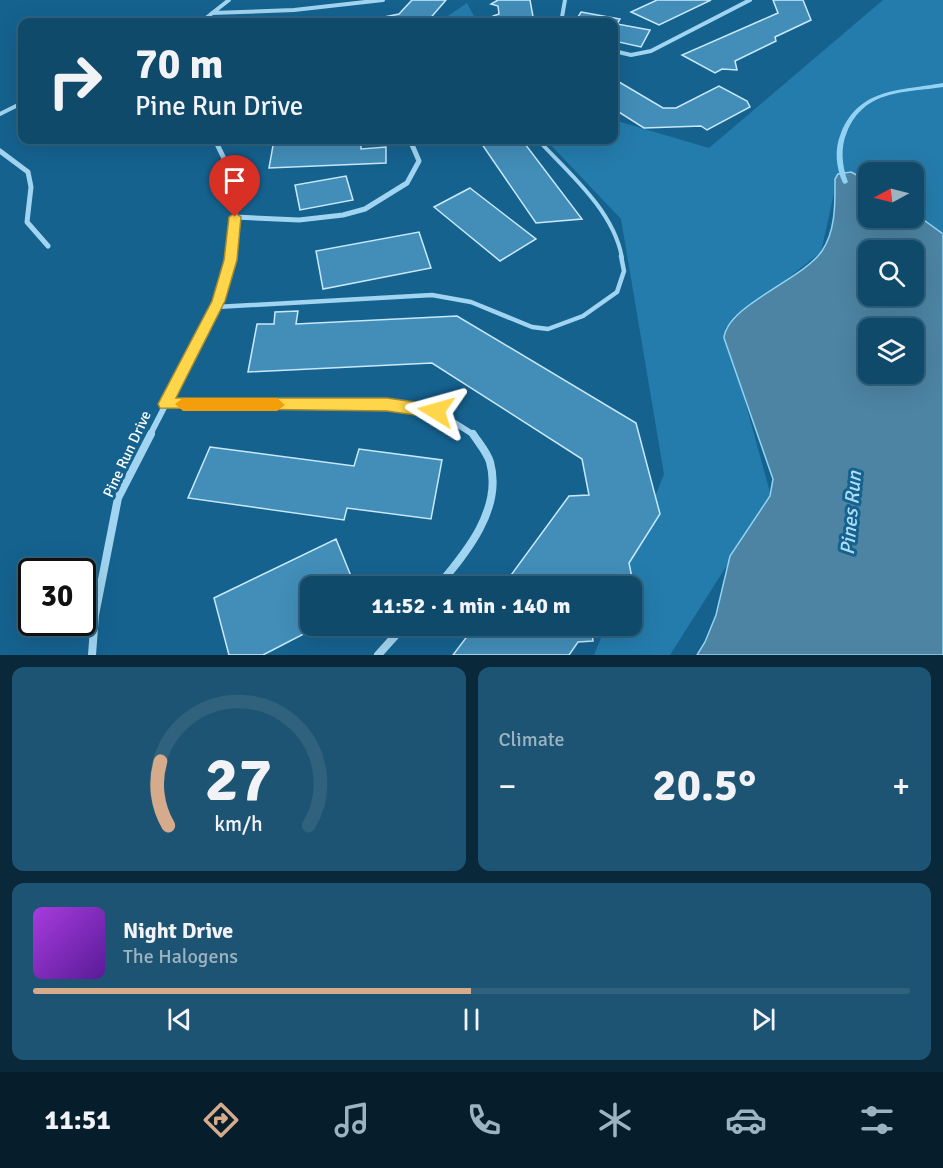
<!DOCTYPE html>
<html lang="en">
<head>
<meta charset="utf-8">
<style>
  body { margin:0; font-family:Signika,sans-serif; background:#1e5473; color:#f1f3f6; height:100vh; display:flex; flex-direction:column; font-size:22px; white-space:nowrap }
  * { box-sizing:border-box; margin:0 }
  p { font-size:20px; color:#9cb3c1 }
  .icon { flex:none; width:33px; height:33px; fill:none; stroke:currentColor; stroke-width:2; stroke-linecap:round; stroke-linejoin:round }
  .map { position:relative; height:655px; overflow:hidden }
  .details { display:flex; flex-direction:column; gap:12px; padding:12px; background:#09293b; flex:1 }
  .details>* { flex:none }
  .banner { position:absolute; left:18px; top:18px; width:600px; height:126px; border-radius:12px; box-shadow:0 6px 24px #0002,0 0 0 2px #30627e; background:#104a6b; color:#f1f3f6; overflow:hidden }
  .needle { width:39px; rotate:263deg }
  .fabs { position:absolute; left:858px; top:162px; display:grid; gap:12px }
  .fabs a { display:grid; place-items:center; width:66px; height:66px; border-radius:12px; background:#104a6b; box-shadow:0 6px 24px #0002,0 0 0 2px #30627e; font-size:30px }
  .speed { position:absolute; left:18px; top:558px; display:flex; gap:12px; font-size:30px; font-weight:700; text-align:center }
  .speed>* { display:grid; place-content:center; width:78px; height:78px; border-radius:50%; background:#104a6b; box-shadow:0 6px 24px #0002,0 0 0 2px #30627e; line-height:1 }
  .speed .limit { border:3px solid #111; border-radius:9px; background:#fff; color:#111 }
  .pin { position:absolute; display:grid; place-items:center; width:51px; height:51px; color:#fff; margin:-62px -26px; border-radius:50% 50% 50% 0; rotate:-45deg; box-shadow:0 0 6px #0007 }
  .pin .icon { rotate:45deg }
  .me { position:absolute; width:66px; margin:-33px; rotate:278deg; stroke-linejoin:round; filter:drop-shadow(0 0 4px #0008) }
  .turn { display:flex; align-items:center; gap:21px; height:126px; padding:0 18px; font-size:27px }
  .turn .icon { width:78px; height:78px; stroke-width:2.5 }
  .turn b { display:block; font-size:42px; line-height:51px }
  .big { font-size:45px; font-weight:800; line-height:1.1 }
  .details .card { flex:1; display:flex; flex-direction:column; justify-content:center; gap:9px; min-width:0; padding:0 21px; border-radius:12px; background:#1e5473 }
  .details .dial { align-items:center; gap:0 }
  .dial svg { height:156px; overflow:visible; fill:none; stroke:#30627e; stroke-width:7; stroke-linecap:round; text-anchor:middle }
  .dial text { fill:#f1f3f6; stroke:none }
  .song { display:flex; align-items:center; gap:18px }
  .cover { width:72px; height:72px; border-radius:9px; background:linear-gradient(135deg,hsl(280 70% 55%),hsl(270 70% 35%)) }
  .played { height:6px; border-radius:3px; background:linear-gradient(90deg,#d6ab8b 50%,#30627e 50%) }
  .keys { display:flex; justify-content:space-around; direction:ltr }
  .heat { display:flex; justify-content:space-between; align-items:center; font-size:33px; direction:ltr }
  .details .tiles { flex:1; display:grid; gap:12px; grid-template-columns:1fr 1fr }
  .card:last-child { grid-column:span 2 }
  .trip { position:absolute; left:300px; top:576px; width:342px; height:60px; border-radius:12px; background:#104a6b; box-shadow:0 6px 24px #0002,0 0 0 2px #30627e; font-weight:800; line-height:60px; text-align:center }
  .tabs { display:flex; height:96px; justify-content:space-around; align-items:center; background:#061e2b; color:#9cb3c1 }
  .tabs .icon { width:42px; height:42px }
  .tabs .active { color:#d6ab8b }
  .tabs b { font-size:27px; color:#f1f3f6 }
  .map>svg:first-child { display:block }
</style>
</head>
<body>
<div class="map">
<svg width="943" height="655" viewBox="0 0 943 655">
  <rect width="100%" height="100%" fill="#15628f"/>
  <!-- green -->
  <path fill="#247cac" d="M 883,0 L 943,0 L 943,246 L 914,218 L 914,172 L 868,172 L 868,195 L 838,175 L 821,252 L 725,328 L 771,496 L 670,655 L 594,655 L 606,626 L 632,626 L 632,586 L 620,586 L 664,474 L 621,219 L 546,140 L 614,140 L 614,120 L 709,148 Z
    M 467,3 L 477,22 L 439,22 Z"/>
  <!-- water -->
  <path fill="#4d84a3" stroke="#93d2f3" stroke-width="1.5" fill-rule="evenodd" d="M 851,172 L 868,181 L 868,218 L 914,218 L 914,213 L 943,234 L 943,655 L 697,655 L 705,642 L 716,615 L 730,556 L 770,496 L 773,479 L 724,338 C 727,305 802,280 822,251 C 836,230 835,203 835,179 L 838,174 ZM 868,250 L 914,250 L 914,296 L 868,296 ZM 868,328 L 914,328 L 914,374 L 868,374 Z"/>
  <g fill="none" stroke-linecap="round" stroke-linejoin="round">
    <!-- stream -->
    <path fill="#93d2f3" fill-rule="evenodd" d="M 943,83 L 943,87 C 904,93 865,89 847,132 C 840,148 842,166 848,182 L 845,184 L 843,183 C 836,168 834,149 841,133 C 860,87 900,91 943,83 Z"/>
  </g>
  <!-- building -->
  <path fill="#428eb9" stroke="#c8e9fc" stroke-width="1.5" d="M 412,0 L 446,0 L 427,22 L 305,22 L 379,18 L 399,14 Z
    M 498,0 L 530,0 L 534,22 L 500,22 L 493,19 L 493,16 L 499,14 L 498,6 L 491,4 Z
    M 657,0 L 711,0 L 659,25 L 631,12 Z
    M 773,0 L 803,0 L 811,20 L 775,37 L 776,41 L 735,61 L 737,70 L 722,69 L 715,73 L 682,55 L 778,13 Z
    M 581,12 L 620,19 L 617,24 L 650,30 L 641,47 L 614,41 L 614,22 L 575,22 Z
    M 614,79 L 663,108 L 676,108 L 719,86 L 747,101 L 750,107 L 707,130 L 701,126 L 644,128 L 614,109 Z
    M 274,140 L 361,140 L 361,149 L 386,147 L 386,163 L 269,168 Z
    M 479,140 L 522,140 L 582,219 L 536,223 Z
    M 346,176 L 353,200 L 300,210 L 295,185 Z
    M 470,188 L 536,239 L 500,261 L 434,207 Z
    M 419,232 L 431,268 L 323,289 L 316,251 Z
    M 298,311 L 296,324 L 457,316 L 636,423 L 660,514 L 629,563 L 633,583 L 614,586 L 503,586 L 569,496 L 589,495 L 582,459 L 432,363 L 248,372 L 257,324 L 274,324 L 275,312 Z
    M 210,447 L 354,466 L 359,449 L 442,460 L 431,519 L 347,508 L 344,520 L 188,498 Z
    M 336,539 L 355,586 L 310,586 L 310,626 L 319,626 L 263,655 L 229,655 L 214,598 Z
    M 475,626 L 591,626 L 593,641 L 578,642 L 569,655 L 453,655 Z"/>
  <g fill="none" stroke-linecap="round" stroke-linejoin="round">
    <!-- lane-far1 -->
    <path stroke="#a1d4f0" stroke-width="4" d="M 538,140 C 569,173 614,211 622,258"/>
    <!-- lane -->
    <path stroke="#a1d4f0" stroke-width="4.5" d="M 216,307 L 432,295 L 471,302 L 532,327 L 548,329 L 583,316 L 617,292 L 624,271 L 621,256"/>
    <!-- street-far3 -->
    <path stroke="#a1d4f0" stroke-width="4" d="M 565,0 L 562,17 L 565,22
      M 212,13 L 294,10 L 383,0
      M 201,22 L 229,0
      M 614,51 L 631,55 L 651,51 L 750,0
      M 0,114 L 22,103"/>
    <!-- street-far2 -->
    <path stroke="#a1d4f0" stroke-width="5" d="M 215,140 L 233,177 L 237,196 L 231,258
      M 0,151 L 28,172 L 31,187 L 27,222 L 48,246
      M 235,217 L 299,220 L 343,215 L 365,209 L 407,183 L 419,161 L 410,140"/>
    <!-- street-far1 -->
    <path stroke="#a1d4f0" stroke-width="6" d="M 166,404 L 387,404 L 436,411 L 474,435
      M 150,435 L 219,301 L 231,256"/>
    <!-- street -->
    <path stroke="#a1d4f0" stroke-width="8" d="M 438,586 C 466,553 503,509 490,462 C 487,452 478,442 473,434
      M 92,655 L 95,615 L 118,498 L 151,434
      M 378,655 L 404,626"/>
  </g>
  <!-- route -->
  <path fill="#ffd54a" stroke="#a68a30" stroke-width="1.5" d="M 235,213 L 241,217 L 237,260 L 225,301 L 176,398 L 387,398 L 436,405 L 441,407 L 444,411 L 441,416 L 436,418 L 387,411 L 160,408 L 158,404 L 212,301 L 224,260 L 229,217 Z"/>
  <!-- slow -->
  <path fill="#f59e0b" d="M 183,398 L 277,398 L 285,405 L 277,411 L 183,411 L 175,404 Z"/>
  <g text-anchor="middle" dominant-baseline="central" stroke-width="6" stroke-linejoin="round" paint-order="stroke">
    <!-- street labels -->
    <g font-size="15" fill="#fff" stroke="#15628f">
      <text transform="translate(127 454) rotate(-65)">Pine Run Drive</text>
    </g>
    <!-- near-water labels -->
    <g font-size="20" font-style="italic" fill="#adddf7" stroke="#15628f">
      <text transform="translate(851 513) rotate(-85)">Pines Run</text>
    </g>
  </g>
</svg>
<div class="fabs">
<a><svg class="needle" viewBox="-14 -14 28 28"><path d="M0-13l5 13h-10z" fill="#e53935"/><path d="M0 13l5-13h-10z" fill="#9cb3c1"/></svg></a>
<a><svg class="icon" aria-label="search" viewBox="0 0 24 24"><circle cx="10" cy="10" r="6"/><path d="M15 15l6 6"/></svg></a>
<a><svg class="icon" aria-label="layers" viewBox="0 0 24 24"><path d="M12 4l9 5-9 5-9-5zM3 14l9 5 9-5"/></svg></a>
</div>
<div class="speed"><div class="limit">30</div></div>
<div class="pin" style="left:235px;top:217px;background:#d93025"><svg class="icon" aria-label="arrive" viewBox="0 0 24 24"><path d="M6 21V4h12l-3 4 3 4H6"/></svg></div>
<svg class="me" style="left:436px;top:411px" viewBox="-20 -20 40 40"><path d="M0-17L14 15 0 8-14 15z" fill="#ffd54a" stroke="#fff" stroke-width="4"/></svg>
<div class="trip">11:52 · 1 min · 140 m</div>
<div class="banner">
<div class="turn"><svg class="icon" aria-label="right" viewBox="0 0 24 24"><path d="M7 20v-9h11M14 6l5 5-5 5"/></svg><div><b>70 m</b>Pine Run Drive</div></div>
</div>
</div>
<section class="details">
<div class="tiles">
<div class="card dial"><svg viewBox="0 0 100 80">
<path d="M14 69A42 42 0 1 1 86 69"/>
<path d="M14 69A42 42 0 0 1 10 36" stroke="#d6ab8b"/>
<text x="50" y="56" font-size="32" font-weight="700">27</text>
<text x="50" y="72" font-size="11">km/h</text>
</svg></div>
<div class="card"><p>Climate</p>
<div class="heat"><a>−</a><b class="big">20.5°</b><a>+</a></div>
</div>
<div class="card">
<div class="song"><i class="cover"></i><div><b>Night Drive</b><p>The Halogens</p></div></div>
<div class="played"></div>
<div class="keys"><svg class="icon" aria-label="previous" viewBox="0 0 24 24"><path d="M18 5L8 12l10 7zM5 5v14"/></svg><svg class="icon" aria-label="pause" viewBox="0 0 24 24"><path d="M8 5v14M16 5v14"/></svg><svg class="icon" aria-label="next" viewBox="0 0 24 24"><path d="M6 5l10 7-10 7zM19 5v14"/></svg></div>
</div>
</div>
</section>
<nav class="tabs">
<b>11:51</b>
<svg class="icon active" aria-label="directions" viewBox="0 0 24 24"><path d="M12 3l9 9-9 9-9-9zM9 14v-3h6M13 9l2 2-2 2"/></svg>
<svg class="icon" aria-label="music" viewBox="0 0 24 24"><path d="M9 18V5l10-2v13"/><circle cx="6" cy="18" r="3"/><circle cx="16" cy="16" r="3"/></svg>
<svg class="icon" aria-label="phone" viewBox="0 0 24 24"><path d="M5 4h4l2 5-3 2q2 4 5 5l2-3 5 2v4C11 20 4 13 5 4z"/></svg>
<svg class="icon" aria-label="climate" viewBox="0 0 24 24"><path d="M12 3v18M4 7l16 10M4 17L20 7"/></svg>
<svg class="icon" aria-label="car" viewBox="0 0 24 24"><path d="M5 17H2v-5l4-1 3-4h7l3 4 3 1v5h-3M9 17h6M6 11h13"/><circle cx="7" cy="17" r="2"/><circle cx="17" cy="17" r="2"/></svg>
<svg class="icon" aria-label="filters" viewBox="0 0 24 24"><path d="M4 7h16M4 17h16"/><circle cx="9" cy="7" r="2"/><circle cx="15" cy="17" r="2"/></svg>
</nav>
</body>
</html>
